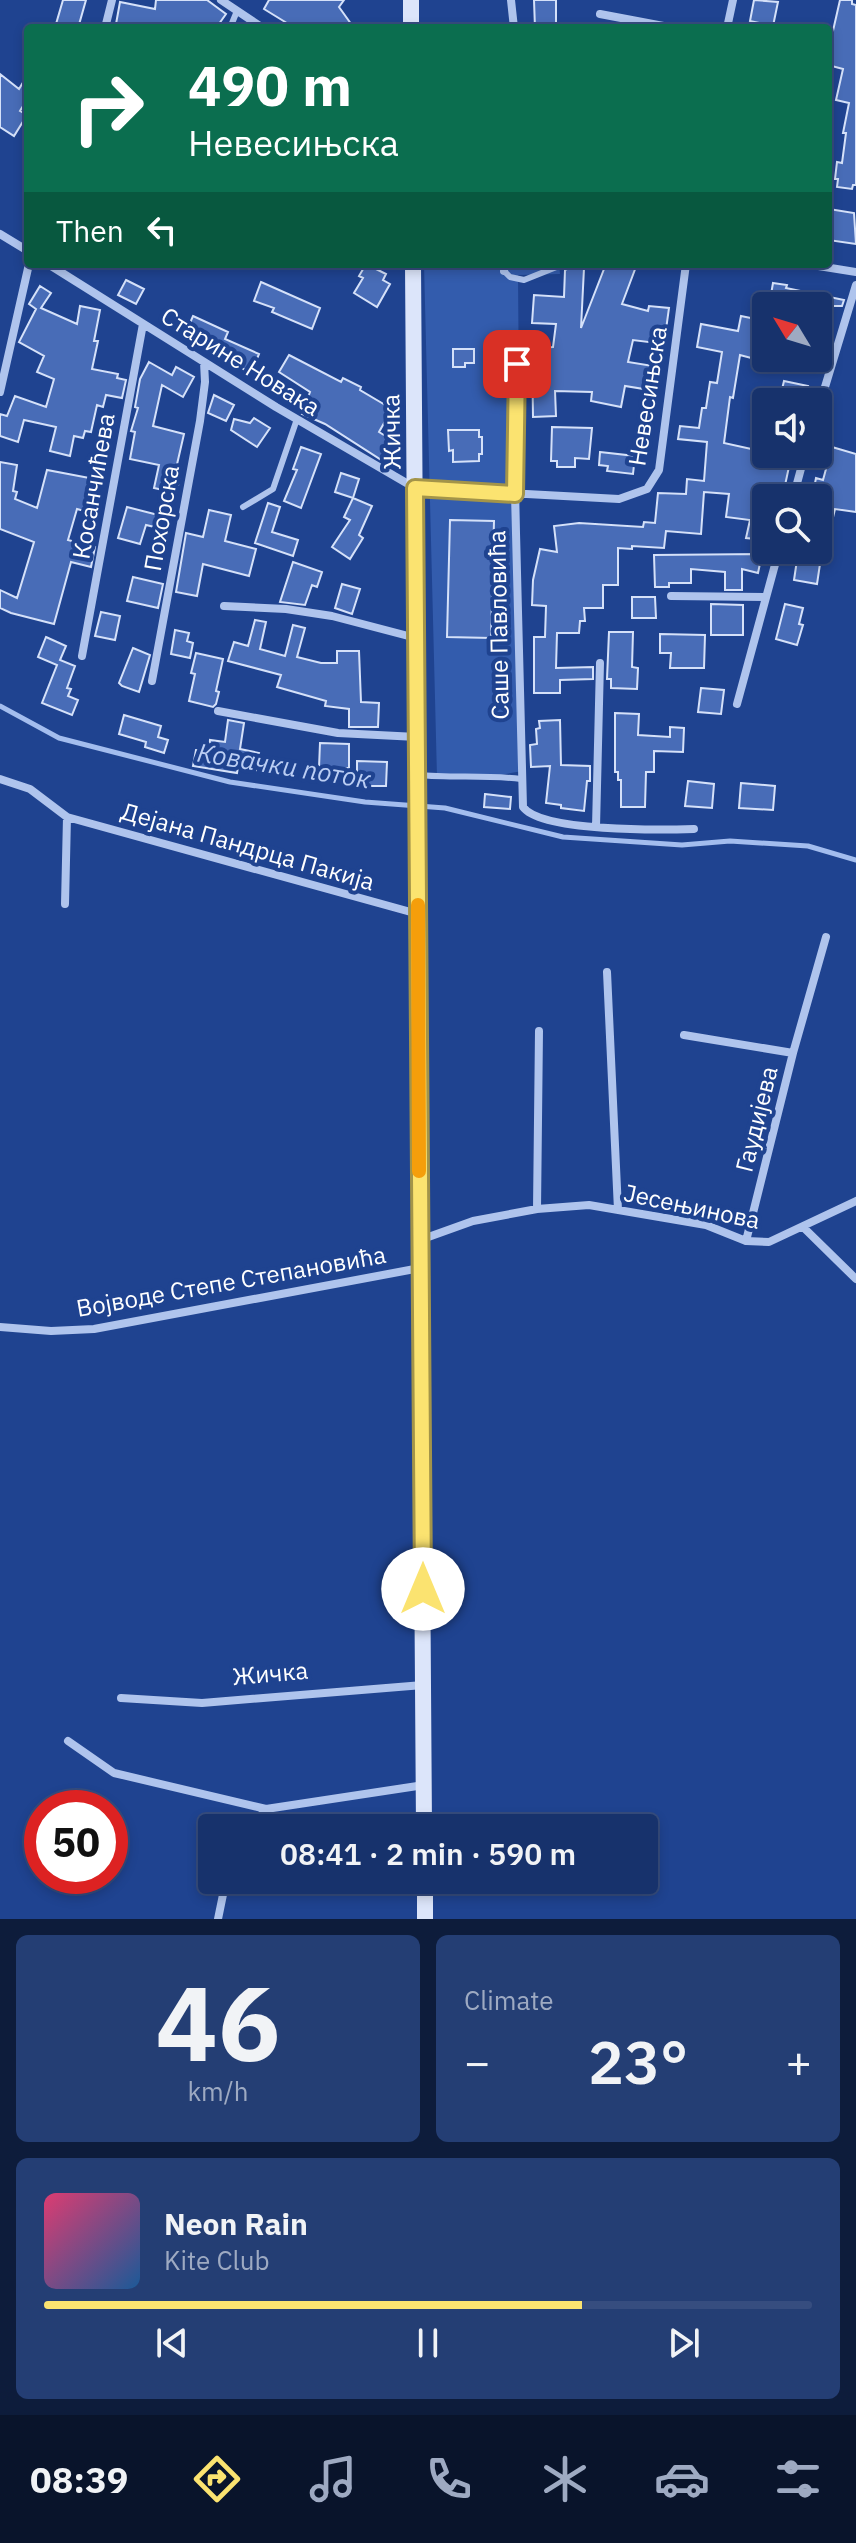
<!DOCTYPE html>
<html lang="en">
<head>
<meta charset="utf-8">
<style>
  body { margin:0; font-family:"IBM Plex Sans",sans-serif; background:#243e74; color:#f1f3f6; height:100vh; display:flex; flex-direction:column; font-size:30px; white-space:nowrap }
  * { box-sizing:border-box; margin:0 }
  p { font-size:26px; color:#9eaac2 }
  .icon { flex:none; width:44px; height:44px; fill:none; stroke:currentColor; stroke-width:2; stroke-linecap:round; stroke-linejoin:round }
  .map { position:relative; height:1919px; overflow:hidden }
  .panel { display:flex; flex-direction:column; gap:16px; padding:16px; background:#0d1c3b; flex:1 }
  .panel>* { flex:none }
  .banner { position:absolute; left:24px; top:24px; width:808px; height:244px; border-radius:8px; box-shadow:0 4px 12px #0003,0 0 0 2px #364d7f; background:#0b6e4f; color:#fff; overflow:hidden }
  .needle { width:52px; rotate:308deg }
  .tools { position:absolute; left:752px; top:292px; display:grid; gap:16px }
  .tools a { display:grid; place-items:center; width:80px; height:80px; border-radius:8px; background:#17326c; box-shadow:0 4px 12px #0003,0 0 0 2px #364d7f; font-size:40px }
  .speed { position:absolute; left:24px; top:1790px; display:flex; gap:16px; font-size:40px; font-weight:700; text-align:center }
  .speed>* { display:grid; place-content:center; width:104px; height:104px; border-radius:50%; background:#17326c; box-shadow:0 4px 12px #0003,0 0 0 2px #364d7f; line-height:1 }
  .speed .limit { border:12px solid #d22; background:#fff; color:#111 }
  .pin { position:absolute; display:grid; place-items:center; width:68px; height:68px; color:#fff; margin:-34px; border-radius:16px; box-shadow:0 4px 12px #0006 }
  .me { position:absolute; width:88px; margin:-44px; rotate:0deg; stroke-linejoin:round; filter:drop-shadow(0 0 6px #0008) }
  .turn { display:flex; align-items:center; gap:28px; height:168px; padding:0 32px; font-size:36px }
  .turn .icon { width:104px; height:104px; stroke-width:2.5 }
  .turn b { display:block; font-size:56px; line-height:68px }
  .then { display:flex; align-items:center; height:76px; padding:0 32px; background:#0003; gap:16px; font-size:30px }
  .big { font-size:60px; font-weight:600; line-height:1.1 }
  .panel .card { flex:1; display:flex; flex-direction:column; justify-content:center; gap:12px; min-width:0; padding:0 28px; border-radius:12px; background:#243e74 }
  .panel .dial { align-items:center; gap:0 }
  .dial b { font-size:104px; line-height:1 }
  .song { display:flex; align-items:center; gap:24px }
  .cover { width:96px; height:96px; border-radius:12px; background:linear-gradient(135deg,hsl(340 70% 55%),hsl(210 70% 35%)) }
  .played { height:8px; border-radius:4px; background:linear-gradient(90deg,#fbe370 70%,#364d7f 70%) }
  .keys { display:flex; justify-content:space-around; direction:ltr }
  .heat { display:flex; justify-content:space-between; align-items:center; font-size:44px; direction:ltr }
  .panel .tiles { flex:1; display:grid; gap:16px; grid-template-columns:1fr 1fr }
  .card:last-child { grid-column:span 2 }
  .trip { position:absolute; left:198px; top:1814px; width:460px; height:80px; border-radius:8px; background:#17326c; box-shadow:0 4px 12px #0003,0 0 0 2px #364d7f; font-weight:600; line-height:80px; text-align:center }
  .tab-bar { display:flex; height:128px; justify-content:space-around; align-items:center; background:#09142b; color:#9eaac2 }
  .tab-bar .icon { width:56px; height:56px }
  .tab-bar .on { color:#fbe370 }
  .tab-bar b { font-size:36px; color:#f1f3f6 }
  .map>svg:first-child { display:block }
</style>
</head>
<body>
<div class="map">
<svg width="856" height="1919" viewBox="0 0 856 1919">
  <rect width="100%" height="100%" fill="#1f4390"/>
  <!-- green -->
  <path fill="#335cad" d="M 424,264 L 559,264 L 560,274 L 518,275 L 522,771 L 495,776 L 437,777 Z"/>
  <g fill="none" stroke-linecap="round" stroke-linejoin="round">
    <!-- stream -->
    <path stroke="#a3bdee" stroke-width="5" d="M 0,706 L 59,738 L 230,782 L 365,802 L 445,808 L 563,837 L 682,845 L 730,841 L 808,846 L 856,860"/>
  </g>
  <!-- building -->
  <path fill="#486cb7" stroke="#d5e1f9" stroke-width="2" d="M 63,0 L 86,0 L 78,28 L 56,24 Z
    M 156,0 L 207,0 L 226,14 L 216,28 L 136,28 L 116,24 L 120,2 L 155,9 Z
    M 269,0 L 344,0 L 339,7 L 354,28 L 295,28 L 264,9 Z
    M 534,0 L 556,0 L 556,28 L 535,28 Z
    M 754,0 L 778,2 L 773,26 L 750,21 Z
    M 840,0 L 852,0 L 852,4 L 856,5 L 856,185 L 853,185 L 852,189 L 837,187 L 838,179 L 835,179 L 837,162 L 842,163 L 846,133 L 843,133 L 849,103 L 836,100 L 843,69 L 828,65 L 828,43 L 830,44 Z
    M 0,74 L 19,89 L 28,74 L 28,98 L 20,111 L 27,115 L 14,136 L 0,127 Z
    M 829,209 L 854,213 L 856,244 L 828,240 Z
    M 366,264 L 386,274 L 383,280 L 390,284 L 377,307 L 354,293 L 363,278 L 359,276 Z
    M 606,264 L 637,264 L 622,304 L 648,311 L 649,306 L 669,308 L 664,344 L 633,340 L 628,362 L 653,366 L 652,370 L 660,371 L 656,391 L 625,386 L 621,407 L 591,401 L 592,392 L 555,391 L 556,416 L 533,417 L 532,348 L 553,347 L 556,324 L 532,323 L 534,295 L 564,297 L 565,270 L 569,268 L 584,268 L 581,328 Z
    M 126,280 L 144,289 L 136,304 L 118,295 Z
    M 261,282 L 320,308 L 312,329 L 272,312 L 274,308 L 254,301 Z
    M 773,283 L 787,285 L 786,288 L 844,300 L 842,306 L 769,306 Z
    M 40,286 L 51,293 L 41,308 L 77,324 L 80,306 L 100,310 L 94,341 L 98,341 L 92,369 L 118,374 L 117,378 L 126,380 L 122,398 L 106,395 L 103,407 L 97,405 L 91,432 L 85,431 L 83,438 L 74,436 L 70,456 L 50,451 L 56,427 L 24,420 L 18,442 L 0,436 L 0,414 L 7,416 L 15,396 L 46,407 L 54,379 L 37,372 L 44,356 L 19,342 L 36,309 L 29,304 Z
    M 193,316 L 228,332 L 225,339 L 259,354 L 251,373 L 207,350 L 209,346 L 201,342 L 202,339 L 186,332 Z
    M 741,316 L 765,321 L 755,359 L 740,355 L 733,398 L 730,397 L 724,443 L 756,450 L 755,454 L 790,462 L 784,490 L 766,486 L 766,540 L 746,538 L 750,520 L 726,517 L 729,494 L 704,492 L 701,534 L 666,531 L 664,548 L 632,546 L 632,549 L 618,548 L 618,585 L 603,585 L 603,608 L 584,608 L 585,621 L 580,621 L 579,633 L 557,633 L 556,668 L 593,667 L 593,679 L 560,680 L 560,693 L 534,693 L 534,637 L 545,637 L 546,606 L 532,605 L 533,580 L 540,549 L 557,552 L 554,526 L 579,523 L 643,527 L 644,522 L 655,523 L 658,493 L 686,494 L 687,479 L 704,481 L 707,442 L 678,439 L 680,426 L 699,428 L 702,408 L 706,408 L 710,382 L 717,383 L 722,352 L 697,347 L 701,324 L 738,331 Z
    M 453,349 L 474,349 L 474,363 L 465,363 L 465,367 L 453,367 Z
    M 289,355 L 341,382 L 343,378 L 361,387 L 360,390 L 392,409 L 379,432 L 395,442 L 383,461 L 325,424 L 302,414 L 310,392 L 279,372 Z
    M 149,362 L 172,375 L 176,367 L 194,377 L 183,397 L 162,385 L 153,426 L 184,434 L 175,473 L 180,474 L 178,486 L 174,486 L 172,492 L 154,488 L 159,465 L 130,459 L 135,432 L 131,431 L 138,408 L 135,407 L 140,379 Z
    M 784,381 L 808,386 L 804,402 L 779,402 Z
    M 214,395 L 234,405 L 226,421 L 208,413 Z
    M 254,418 L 270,428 L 257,447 L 231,430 L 234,419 L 250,423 Z
    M 552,427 L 592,428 L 589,459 L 575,458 L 575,467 L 557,467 L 557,461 L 551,461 Z
    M 448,430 L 479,430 L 479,437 L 482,437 L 482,454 L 479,454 L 479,461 L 453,462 L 453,450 L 449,451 Z
    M 301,447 L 321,454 L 301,508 L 284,501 L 297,470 L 293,469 Z
    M 832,447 L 856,454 L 856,512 L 835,509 L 829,534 L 818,532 L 818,498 L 812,498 L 816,478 L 823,480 Z
    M 600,452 L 635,456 L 633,474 L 607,471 L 608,466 L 599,465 Z
    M 0,462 L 17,465 L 13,491 L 17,492 L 15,499 L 37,508 L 47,470 L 100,480 L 92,513 L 77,509 L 68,540 L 95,547 L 91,567 L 71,562 L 54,624 L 11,613 L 0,608 L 0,590 L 17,598 L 34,542 L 0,529 Z
    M 341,473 L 359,479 L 353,498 L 335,492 Z
    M 353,498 L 372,506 L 359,535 L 363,538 L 350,559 L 332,547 L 350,520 L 344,517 Z
    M 268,503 L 280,507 L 272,532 L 298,540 L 293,556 L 255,543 Z
    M 127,507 L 166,517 L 163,529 L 146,525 L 140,544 L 118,538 Z
    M 209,510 L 231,515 L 225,541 L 256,549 L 249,576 L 203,564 L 197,596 L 176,592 L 186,533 L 203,537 Z
    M 450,520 L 494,521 L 491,638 L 447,637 Z
    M 762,554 L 758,573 L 742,569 L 742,590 L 725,590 L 725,572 L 691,569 L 691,583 L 669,583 L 669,587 L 655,587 L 654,555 Z
    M 797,560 L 820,564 L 817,584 L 794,580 Z
    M 293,562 L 322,572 L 317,587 L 312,585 L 305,605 L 280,602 Z
    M 133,577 L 163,584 L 158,608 L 127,601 Z
    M 342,584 L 360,589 L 352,614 L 335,608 Z
    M 632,597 L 655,597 L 656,618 L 632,618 Z
    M 711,604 L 743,605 L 743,635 L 711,635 Z
    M 785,604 L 803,608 L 799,624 L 803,625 L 797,645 L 776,639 Z
    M 101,612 L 120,616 L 115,640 L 95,636 Z
    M 255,620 L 266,622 L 260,649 L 285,656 L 293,625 L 305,628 L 297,657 L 321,663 L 337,663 L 337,651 L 359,651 L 361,702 L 379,703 L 378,727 L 349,727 L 349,709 L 325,706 L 326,701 L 277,687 L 281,675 L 228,661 L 234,642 L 248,646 Z
    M 175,630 L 189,633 L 187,641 L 193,643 L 190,658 L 171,654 Z
    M 609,632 L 633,632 L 632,667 L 638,668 L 637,689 L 611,688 L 611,679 L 607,679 Z
    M 660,634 L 705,635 L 704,668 L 670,668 L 671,653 L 660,653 Z
    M 46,637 L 66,646 L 60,660 L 75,666 L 67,688 L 71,689 L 68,696 L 78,700 L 72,715 L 42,703 L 57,665 L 38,657 Z
    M 133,648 L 150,655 L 139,692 L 122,686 L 119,683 Z
    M 196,653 L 223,659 L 216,691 L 219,692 L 216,704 L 213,707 L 189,701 L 195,674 L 191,673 Z
    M 701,688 L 724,690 L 721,714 L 698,712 Z
    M 615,713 L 639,714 L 638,735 L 670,737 L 670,727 L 684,728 L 683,752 L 654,751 L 654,772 L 646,772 L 645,807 L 621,807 L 621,780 L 618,780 L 618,772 L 615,772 Z
    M 124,715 L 161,726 L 158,737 L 168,740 L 164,753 L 145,747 L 146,742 L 119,734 Z
    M 228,720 L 244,723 L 240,749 L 259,753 L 256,770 L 238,767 L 237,773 L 193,766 L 196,750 L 209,751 L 210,740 L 225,742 Z
    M 560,720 L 561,765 L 590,766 L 590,781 L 587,781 L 584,811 L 561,808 L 561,805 L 546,803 L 550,766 L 531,767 L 530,745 L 537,744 L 536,729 L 540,728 L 539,721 Z
    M 320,743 L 349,744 L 349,768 L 319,768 Z
    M 357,761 L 387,762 L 386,786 L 357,786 Z
    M 688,781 L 714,784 L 712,808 L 685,806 Z
    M 741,783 L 775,786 L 773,810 L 739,808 Z
    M 485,794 L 511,797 L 510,809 L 484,807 Z"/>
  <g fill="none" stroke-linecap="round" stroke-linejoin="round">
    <!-- service -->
    <path stroke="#afc4ed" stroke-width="6" d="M 230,28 L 237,11
      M 504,271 L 510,277 L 524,280 L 564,264
      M 243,507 L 273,489 L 297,419
      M 417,775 C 452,778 487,775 521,779"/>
    <!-- minor -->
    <path stroke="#afc4ed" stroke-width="8" d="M 221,0 L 263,28
      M 511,0 L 514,28
      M 600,14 L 674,28
      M 105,28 L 112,0
      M 727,28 L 733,0
      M 0,234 L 28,251
      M 48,264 L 276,407 L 415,488 L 619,499 L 647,489 L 659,470 L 686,264
      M 806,264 L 856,272
      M 504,271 L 505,264
      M 517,364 L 515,494 L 523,807 C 541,832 662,830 694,829
      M 0,392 L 29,264
      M 818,410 L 856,285
      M 793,498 L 805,454
      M 671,596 L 766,597
      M 224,606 L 286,609 L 332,616 L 416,638
      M 82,656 L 143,324
      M 152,681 L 200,421 L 205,382 L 204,362
      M 737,704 L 779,550
      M 218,711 L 338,733 L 417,737
      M 0,779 L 30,789 L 67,817 L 418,914
      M 596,827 L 600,663
      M 65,904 L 67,817
      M 607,972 L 618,1210
      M 684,1035 L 793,1053
      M 537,1209 L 539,1031
      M 803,1227 L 856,1279
      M 420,1240 L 473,1221 L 537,1209 L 589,1205 L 706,1225 L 746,1241 L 769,1242 L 856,1201
      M 746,1241 L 793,1053 L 826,937
      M 0,1327 L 51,1331 L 94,1329 L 420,1268
      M 121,1698 L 202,1703 L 423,1685
      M 68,1741 L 114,1773 L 266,1809 L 424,1785
      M 251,1828 L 266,1809
      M 218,1919 L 226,1880"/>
    <!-- secondary -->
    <path stroke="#dce5fa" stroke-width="16" d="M 411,0 L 411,28
      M 413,264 L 424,1828
      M 425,1880 L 425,1919"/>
  </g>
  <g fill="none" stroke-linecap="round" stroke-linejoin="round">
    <defs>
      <path id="route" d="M 423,1589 L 415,488 L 515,494 L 517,364"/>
    </defs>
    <!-- route casing -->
    <use href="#route" stroke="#a39449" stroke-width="20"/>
    <!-- route -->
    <use href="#route" stroke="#fbe370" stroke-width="14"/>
    <!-- slow -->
    <path stroke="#f59e0b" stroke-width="14" d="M 418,905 L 419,1171"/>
  </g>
  <g text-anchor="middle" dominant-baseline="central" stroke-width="8" stroke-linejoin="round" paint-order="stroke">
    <!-- street labels -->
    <g font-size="24" fill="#fff" stroke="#1f4390">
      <text transform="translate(241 361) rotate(32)">Старине Новака</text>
      <text transform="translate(647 396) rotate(-81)">Невесињска</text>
      <text transform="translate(391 432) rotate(-91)">Жичка</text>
      <text transform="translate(93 486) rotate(-80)">Косанчићева</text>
      <text transform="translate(161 518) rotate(-80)">Похорска</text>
      <text transform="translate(498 625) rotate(-91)">Саше Павловића</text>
      <text transform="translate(248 846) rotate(16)">Дејана Пандрца Пакија</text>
      <text transform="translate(756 1119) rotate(-76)">Гаудијева</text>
      <text transform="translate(692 1206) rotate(12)">Јесењинова</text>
      <text transform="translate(231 1281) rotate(-10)">Војводе Степе Степановића</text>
      <text transform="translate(270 1673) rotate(-5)">Жичка</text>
    </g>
    <!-- water labels -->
    <g font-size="26" font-style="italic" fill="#bbcef4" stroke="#1f4390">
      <text transform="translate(284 765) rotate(9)">Ковачки поток</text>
    </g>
  </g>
</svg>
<div class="tools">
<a><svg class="needle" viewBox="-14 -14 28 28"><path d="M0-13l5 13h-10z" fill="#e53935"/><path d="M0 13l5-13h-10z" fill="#9eaac2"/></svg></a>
<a><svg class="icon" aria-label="sound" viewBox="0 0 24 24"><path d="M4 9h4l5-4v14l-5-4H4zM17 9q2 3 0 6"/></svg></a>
<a><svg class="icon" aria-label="search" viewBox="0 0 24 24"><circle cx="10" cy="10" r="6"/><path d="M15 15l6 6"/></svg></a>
</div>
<div class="speed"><div class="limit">50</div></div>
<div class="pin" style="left:517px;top:364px;background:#d93025"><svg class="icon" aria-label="arrive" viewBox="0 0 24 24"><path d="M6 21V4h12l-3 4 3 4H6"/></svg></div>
<svg class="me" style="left:423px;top:1589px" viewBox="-20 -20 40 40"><circle r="19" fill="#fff"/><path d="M0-13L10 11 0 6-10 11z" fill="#fbe370"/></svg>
<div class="trip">08:41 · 2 min · 590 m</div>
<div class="banner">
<div class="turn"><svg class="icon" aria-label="right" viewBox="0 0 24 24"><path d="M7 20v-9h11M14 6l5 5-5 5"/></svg><div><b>490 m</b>Невесињска</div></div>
<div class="then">Then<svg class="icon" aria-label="left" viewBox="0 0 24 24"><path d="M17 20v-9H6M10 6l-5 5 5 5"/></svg></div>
</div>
</div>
<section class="panel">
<div class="tiles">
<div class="card dial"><b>46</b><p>km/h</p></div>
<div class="card"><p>Climate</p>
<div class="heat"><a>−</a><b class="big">23°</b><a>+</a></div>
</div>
<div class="card">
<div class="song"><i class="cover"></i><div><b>Neon Rain</b><p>Kite Club</p></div></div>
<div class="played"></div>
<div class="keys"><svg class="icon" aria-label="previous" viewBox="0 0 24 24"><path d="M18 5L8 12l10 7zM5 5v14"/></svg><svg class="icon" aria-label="pause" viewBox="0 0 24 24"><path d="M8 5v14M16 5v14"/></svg><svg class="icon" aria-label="next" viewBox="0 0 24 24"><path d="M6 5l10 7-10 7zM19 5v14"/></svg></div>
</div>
</div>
</section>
<nav class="tab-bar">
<b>08:39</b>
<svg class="icon on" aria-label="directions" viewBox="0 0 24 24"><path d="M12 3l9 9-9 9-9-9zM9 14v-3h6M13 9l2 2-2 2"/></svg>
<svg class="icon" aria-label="music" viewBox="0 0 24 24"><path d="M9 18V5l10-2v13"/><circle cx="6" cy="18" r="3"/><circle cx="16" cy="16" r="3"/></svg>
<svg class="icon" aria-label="phone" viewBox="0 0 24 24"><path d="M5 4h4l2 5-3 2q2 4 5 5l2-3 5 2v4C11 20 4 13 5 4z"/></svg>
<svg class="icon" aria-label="climate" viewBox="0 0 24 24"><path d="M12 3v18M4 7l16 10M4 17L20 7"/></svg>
<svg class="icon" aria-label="car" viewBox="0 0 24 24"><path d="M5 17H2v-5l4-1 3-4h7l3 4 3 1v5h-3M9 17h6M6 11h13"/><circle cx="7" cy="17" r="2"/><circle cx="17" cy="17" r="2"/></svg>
<svg class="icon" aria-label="filters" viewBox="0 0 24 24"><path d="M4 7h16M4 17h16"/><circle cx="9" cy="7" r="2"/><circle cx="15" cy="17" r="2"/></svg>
</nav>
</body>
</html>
